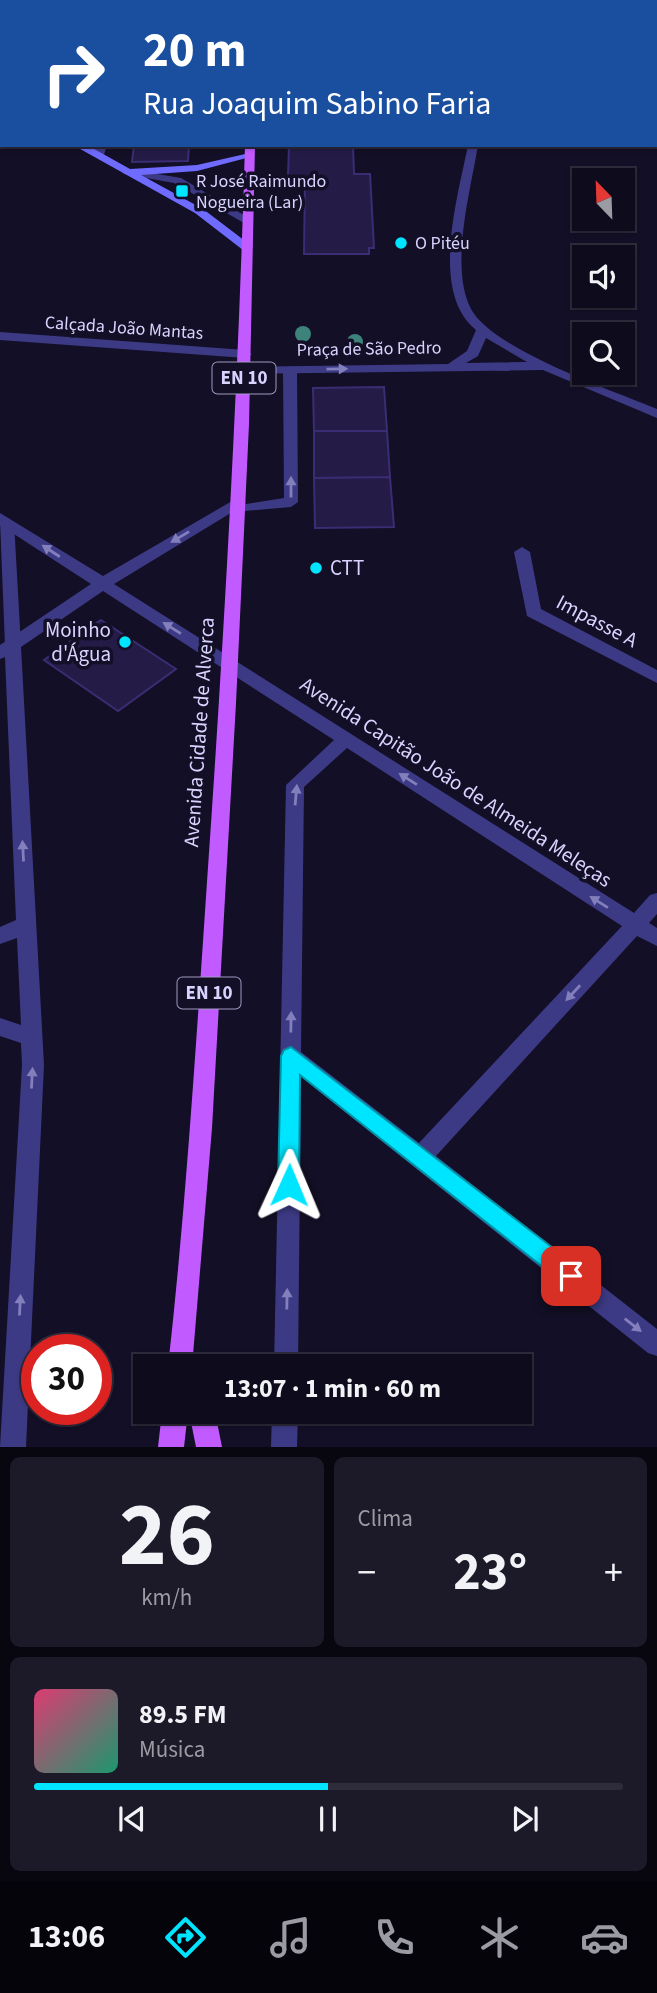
<!DOCTYPE html>
<html lang="pt">
<head>
<meta charset="utf-8">
<style>
  body { margin:0; font-family:"Source Sans 3",sans-serif; background:#1c1929; color:#f1f3f6; height:100vh; display:flex; flex-direction:column; font-size:26px; white-space:nowrap }
  * { box-sizing:border-box; margin:0 }
  p { font-size:23px; color:#9b9ba3 }
  .icon { flex:none; width:38px; height:38px; fill:none; stroke:currentColor; stroke-width:2; stroke-linecap:round; stroke-linejoin:round }
  .map { position:relative; height:1447px; overflow:hidden }
  .sheet { display:flex; flex-direction:column; gap:10px; padding:10px; background:#08060f; flex:1 }
  .sheet>* { flex:none }
  .banner { position:absolute; left:0px; top:0px; width:658px; height:147px; box-shadow:0 2px 5px #0004,0 0 0 2px #2e2b3b; background:#1a4fa0; color:#fff; overflow:hidden }
  .needle { width:46px; rotate:337deg }
  .buttons { position:absolute; left:572px; top:168px; display:grid; gap:14px }
  .buttons a { display:grid; place-items:center; width:63px; height:63px; border-radius:0px; background:#0e0b1c; box-shadow:0 2px 5px #0004,0 0 0 2px #2e2b3b; font-size:35px }
  .speed { position:absolute; left:21px; top:1334px; display:flex; gap:14px; font-size:35px; font-weight:700; text-align:center }
  .speed>* { display:grid; place-content:center; width:91px; height:91px; border-radius:50%; background:#0e0b1c; box-shadow:0 2px 5px #0004,0 0 0 2px #2e2b3b; line-height:1 }
  .speed .limit { border:10px solid #d22; background:#fff; color:#111 }
  .pin { position:absolute; display:grid; place-items:center; width:60px; height:60px; color:#fff; margin:-30px; border-radius:14px; box-shadow:0 4px 10px #0006 }
  .me { position:absolute; width:77px; margin:-38px; rotate:1deg; stroke-linejoin:round; filter:drop-shadow(0 0 5px #0008) }
  .turn { display:flex; align-items:center; gap:24px; height:147px; padding:0 28px; font-size:32px }
  .turn .icon { width:91px; height:91px; stroke-width:2.5 }
  .turn b { display:block; font-size:49px; line-height:60px }
  .big { font-size:52px; font-weight:700; line-height:1.1 }
  .sheet .tile { flex:1; display:flex; flex-direction:column; justify-content:center; gap:10px; min-width:0; padding:0 24px; border-radius:10px; background:#1c1929 }
  .sheet .dial { align-items:center; gap:0 }
  .dial b { font-size:91px; line-height:1 }
  .song { display:flex; align-items:center; gap:21px }
  .cover { width:84px; height:84px; border-radius:10px; background:linear-gradient(135deg,hsl(340 70% 55%),hsl(160 70% 35%)) }
  .played { height:7px; border-radius:4px; background:linear-gradient(90deg,#00e5ff 50%,#2e2b3b 50%) }
  .keys { display:flex; justify-content:space-around; direction:ltr }
  .heat { display:flex; justify-content:space-between; align-items:center; font-size:38px; direction:ltr }
  .sheet .tiles { flex:1; display:grid; gap:10px; grid-template-columns:1fr 1fr }
  .tile:last-child { grid-column:span 2 }
  .trip { position:absolute; left:133px; top:1354px; width:399px; height:70px; border-radius:0px; background:#0e0b1c; box-shadow:0 2px 5px #0004,0 0 0 2px #2e2b3b; font-weight:700; line-height:70px; text-align:center }
  .dock { display:flex; height:112px; justify-content:space-around; align-items:center; background:#06040b; color:#9b9ba3 }
  .dock .icon { width:49px; height:49px }
  .dock .current { color:#00e5ff }
  .dock b { font-size:32px; color:#f1f3f6 }
  .map>svg:first-child { display:block }
</style>
</head>
<body>
<div class="map">
<svg width="657" height="1447" viewBox="0 0 657 1447">
  <rect width="100%" height="100%" fill="#130f26"/>
  <!-- building -->
  <path fill="#241b47" stroke="#3b2d73" stroke-width="2" d="M 134,145 L 189,145 L 188,161 L 132,162 Z
    M 289,145 L 353,145 L 354,174 L 370,174 L 374,248 L 369,248 L 369,254 L 304,254 L 305,176 L 288,176 Z
    M 384,387 L 387,431 L 314,431 L 313,388 Z
    M 314,431 L 387,431 L 390,477 L 314,478 Z
    M 390,477 L 394,527 L 315,528 L 314,478 Z
    M 101,620 L 176,669 L 118,711 L 44,660 Z"/>
  <g fill="none" stroke-linecap="round" stroke-linejoin="round">
    <!-- service -->
    <path fill="#3d3a85" fill-rule="evenodd" d="M 0,134 L 2,134 L 2,140 L 0,140 Z
      M 128,169 L 181,178 L 254,221 L 244,223 L 174,183 L 124,174 L 122,172 Z
      M 290,366 L 297,370 L 298,502 L 291,507 L 233,512 L 230,509 L 233,506 L 284,498 L 283,370 Z"/>
    <!-- pedestrian -->
    <path fill="#3d3a85" fill-rule="evenodd" d="M 0,332 L 245,350 L 252,354 L 245,358 L 0,340 Z
      M 6,517 L 14,522 L 21,646 L 13,652 L 5,646 L 0,520 Z"/>
    <!-- minor -->
    <path fill="#3d3a85" fill-rule="evenodd" d="M 96,145 L 107,145 L 103,158 L 93,156 Z
      M 468,145 L 478,145 C 471,189 449,267 471,309 C 492,349 614,391 657,409 L 657,418 L 543,370 L 239,374 L 239,368 L 244,367 L 448,364 L 467,351 L 476,330 C 429,292 458,197 468,145 ZM 486,338 L 527,362 L 466,363 L 478,356 Z
      M 239,497 L 246,502 L 244,505 L 114,584 L 634,913 L 650,895 L 657,893 L 657,914 L 649,923 L 657,928 L 657,946 L 637,936 L 436,1156 L 657,1329 L 657,1356 L 648,1353 L 301,1077 L 298,1367 L 274,1367 L 286,785 L 334,740 L 103,591 L 21,647 L 44,1065 L 26,1447 L 0,1447 L 22,1065 L 21,1043 L 0,1036 L 0,1018 L 21,1025 L 17,938 L 0,944 L 0,927 L 16,920 L 5,657 L 0,659 L 0,645 L 91,584 L 0,525 L 0,513 L 103,576 ZM 347,748 L 622,926 L 419,1143 L 301,1052 L 304,787 Z
      M 522,547 L 530,552 L 541,609 L 657,670 L 657,683 L 527,616 L 514,552 Z
      M 272,1412 L 298,1412 L 297,1447 L 271,1447 Z"/>
    <!-- secondary -->
    <path fill="#6f6bff" fill-rule="evenodd" d="M 58,0 L 68,0 L 57,2 Z
      M 2,30 L 2,36 L 0,37 L 0,31 Z
      M 0,103 L 2,103 L 2,110 L 0,110 Z
      M 73,145 L 87,145 L 130,169 L 197,165 L 254,152 L 254,156 L 197,171 L 141,175 L 203,209 L 253,247 L 243,250 L 195,213 Z"/>
    <!-- primary -->
    <path fill="#c25bff" fill-rule="evenodd" d="M 249,0 L 259,0 L 259,2 L 249,2 Z
      M 245,145 L 255,145 L 249,424 L 236,703 L 212,1128 L 192,1367 L 168,1367 C 186,1206 196,1044 207,882 C 224,637 238,391 245,145 Z
      M 162,1412 L 188,1412 L 184,1447 L 158,1447 Z
      M 189,1412 L 215,1412 L 222,1447 L 196,1447 Z"/>
  </g>
  <!-- trees -->
  <g fill="#3d827b">
    <circle cx="303" cy="334" r="8"/>
    <circle cx="355" cy="342" r="8"/>
  </g>
  <!-- one-way arrows -->
  <defs><path id="oneway-solid" d="M-6-.8H1V-3.2L6.5 0L1 3.2V.8H-6Z" transform="scale(1.75)"/></defs>
  <g fill="#837fbc">
    <use href="#oneway-solid" transform="translate(337 369) rotate(-1)"/>
    <use href="#oneway-solid" transform="translate(291 487) rotate(-90)"/>
    <use href="#oneway-solid" transform="translate(180 537) rotate(149)"/>
    <use href="#oneway-solid" transform="translate(51 551) rotate(-147)"/>
    <use href="#oneway-solid" transform="translate(172 628) rotate(-148)"/>
    <use href="#oneway-solid" transform="translate(408 779) rotate(-148)"/>
    <use href="#oneway-solid" transform="translate(296 795) rotate(-85)"/>
    <use href="#oneway-solid" transform="translate(23 851) rotate(-93)"/>
    <use href="#oneway-solid" transform="translate(599 902) rotate(-148)"/>
    <use href="#oneway-solid" transform="translate(573 993) rotate(133)"/>
    <use href="#oneway-solid" transform="translate(291 1022) rotate(-89)"/>
    <use href="#oneway-solid" transform="translate(32 1078) rotate(-87)"/>
    <use href="#oneway-solid" transform="translate(287 1299) rotate(-89)"/>
    <use href="#oneway-solid" transform="translate(20 1305) rotate(-87)"/>
    <use href="#oneway-solid" transform="translate(633 1325) rotate(38)"/>
  </g>
  <!-- route -->
  <path fill="#00e5ff" stroke="#0095a6" stroke-width="2" d="M 291,1047 L 579,1268 L 582,1276 L 579,1283 L 571,1287 L 563,1283 L 300,1075 L 299,1185 L 296,1192 L 289,1195 L 281,1192 L 278,1185 L 281,1056 L 284,1050 Z"/>
  <!-- markers -->
  <g fill="#00e5ff" stroke="#130f26" stroke-width="2.5">
    <rect x="175" y="184" width="14" height="14" rx="3.5"/>
    <circle cx="401" cy="243" r="7"/>
    <circle cx="316" cy="568" r="7"/>
    <circle cx="125" cy="642" r="7"/>
  </g>
  <g text-anchor="middle" dominant-baseline="central" stroke-width="7" stroke-linejoin="round" paint-order="stroke">
    <!-- far-poi labels -->
    <g font-size="18" fill="#d9d4ff" stroke="#130f26" text-anchor="start">
      <text x="196" y="181">R José Raimundo<tspan x="196" dy="21">Nogueira (Lar)</tspan></text>
      <text x="415" y="243">O Pitéu</text>
    </g>
    <!-- far-street labels -->
    <g font-size="18" fill="#d9d4ff" stroke="#130f26">
      <text transform="translate(124 328) rotate(4)">Calçada João Mantas</text>
      <text transform="translate(369 349) rotate(-1)">Praça de São Pedro</text>
    </g>
    <!-- shield labels -->
    <g fill="#130f26" stroke="#9e99be" stroke-width="2">
      <rect x="212.5" y="362.5" width="63" height="31" rx="5"/>
      <rect x="177.5" y="977.5" width="63" height="31" rx="5"/>
    </g>
    <g font-size="19" font-weight="bold" fill="#d9d4ff">
      <text x="244" y="378">EN 10</text>
      <text x="209" y="993">EN 10</text>
    </g>
    <!-- poi labels -->
    <g font-size="21" fill="#d9d4ff" stroke="#130f26" text-anchor="start">
      <text x="330" y="568">CTT</text>
      <text x="111" y="630" text-anchor="end">Moinho<tspan x="111" dy="24">d'Água</tspan></text>
    </g>
    <!-- street labels -->
    <g font-size="21" fill="#d9d4ff" stroke="#130f26">
      <text transform="translate(597 621) rotate(28)">Impasse A</text>
      <text transform="translate(199 732) rotate(-86)">Avenida Cidade de Alverca</text>
      <text transform="translate(456 782) rotate(33)">Avenida Capitão João de Almeida Meleças</text>
    </g>
  </g>
</svg>
<div class="buttons">
<a><svg class="needle" viewBox="-14 -14 28 28"><path d="M0-13l5 13h-10z" fill="#e53935"/><path d="M0 13l5-13h-10z" fill="#9b9ba3"/></svg></a>
<a><svg class="icon" aria-label="sound" viewBox="0 0 24 24"><path d="M4 9h4l5-4v14l-5-4H4zM17 9q2 3 0 6"/></svg></a>
<a><svg class="icon" aria-label="search" viewBox="0 0 24 24"><circle cx="10" cy="10" r="6"/><path d="M15 15l6 6"/></svg></a>
</div>
<div class="speed"><div class="limit">30</div></div>
<div class="pin" style="left:571px;top:1276px;background:#d93025"><svg class="icon" aria-label="arrive" viewBox="0 0 24 24"><path d="M6 21V4h12l-3 4 3 4H6"/></svg></div>
<svg class="me" style="left:289px;top:1185px" viewBox="-20 -20 40 40"><path d="M0-17L14 15 0 8-14 15z" fill="#00e5ff" stroke="#fff" stroke-width="4"/></svg>
<div class="trip">13:07 · 1 min · 60 m</div>
<div class="banner">
<div class="turn"><svg class="icon" aria-label="right" viewBox="0 0 24 24"><path d="M7 20v-9h11M14 6l5 5-5 5"/></svg><div><b>20 m</b>Rua Joaquim Sabino Faria</div></div>
</div>
</div>
<section class="sheet">
<div class="tiles">
<div class="tile dial"><b>26</b><p>km/h</p></div>
<div class="tile"><p>Clima</p>
<div class="heat"><a>−</a><b class="big">23°</b><a>+</a></div>
</div>
<div class="tile">
<div class="song"><i class="cover"></i><div><b>89.5 FM</b><p>Música</p></div></div>
<div class="played"></div>
<div class="keys"><svg class="icon" aria-label="previous" viewBox="0 0 24 24"><path d="M18 5L8 12l10 7zM5 5v14"/></svg><svg class="icon" aria-label="pause" viewBox="0 0 24 24"><path d="M8 5v14M16 5v14"/></svg><svg class="icon" aria-label="next" viewBox="0 0 24 24"><path d="M6 5l10 7-10 7zM19 5v14"/></svg></div>
</div>
</div>
</section>
<nav class="dock">
<b>13:06</b>
<svg class="icon current" aria-label="directions" viewBox="0 0 24 24"><path d="M12 3l9 9-9 9-9-9zM9 14v-3h6M13 9l2 2-2 2"/></svg>
<svg class="icon" aria-label="music" viewBox="0 0 24 24"><path d="M9 18V5l10-2v13"/><circle cx="6" cy="18" r="3"/><circle cx="16" cy="16" r="3"/></svg>
<svg class="icon" aria-label="phone" viewBox="0 0 24 24"><path d="M5 4h4l2 5-3 2q2 4 5 5l2-3 5 2v4C11 20 4 13 5 4z"/></svg>
<svg class="icon" aria-label="climate" viewBox="0 0 24 24"><path d="M12 3v18M4 7l16 10M4 17L20 7"/></svg>
<svg class="icon" aria-label="car" viewBox="0 0 24 24"><path d="M5 17H2v-5l4-1 3-4h7l3 4 3 1v5h-3M9 17h6M6 11h13"/><circle cx="7" cy="17" r="2"/><circle cx="17" cy="17" r="2"/></svg>
</nav>
</body>
</html>
